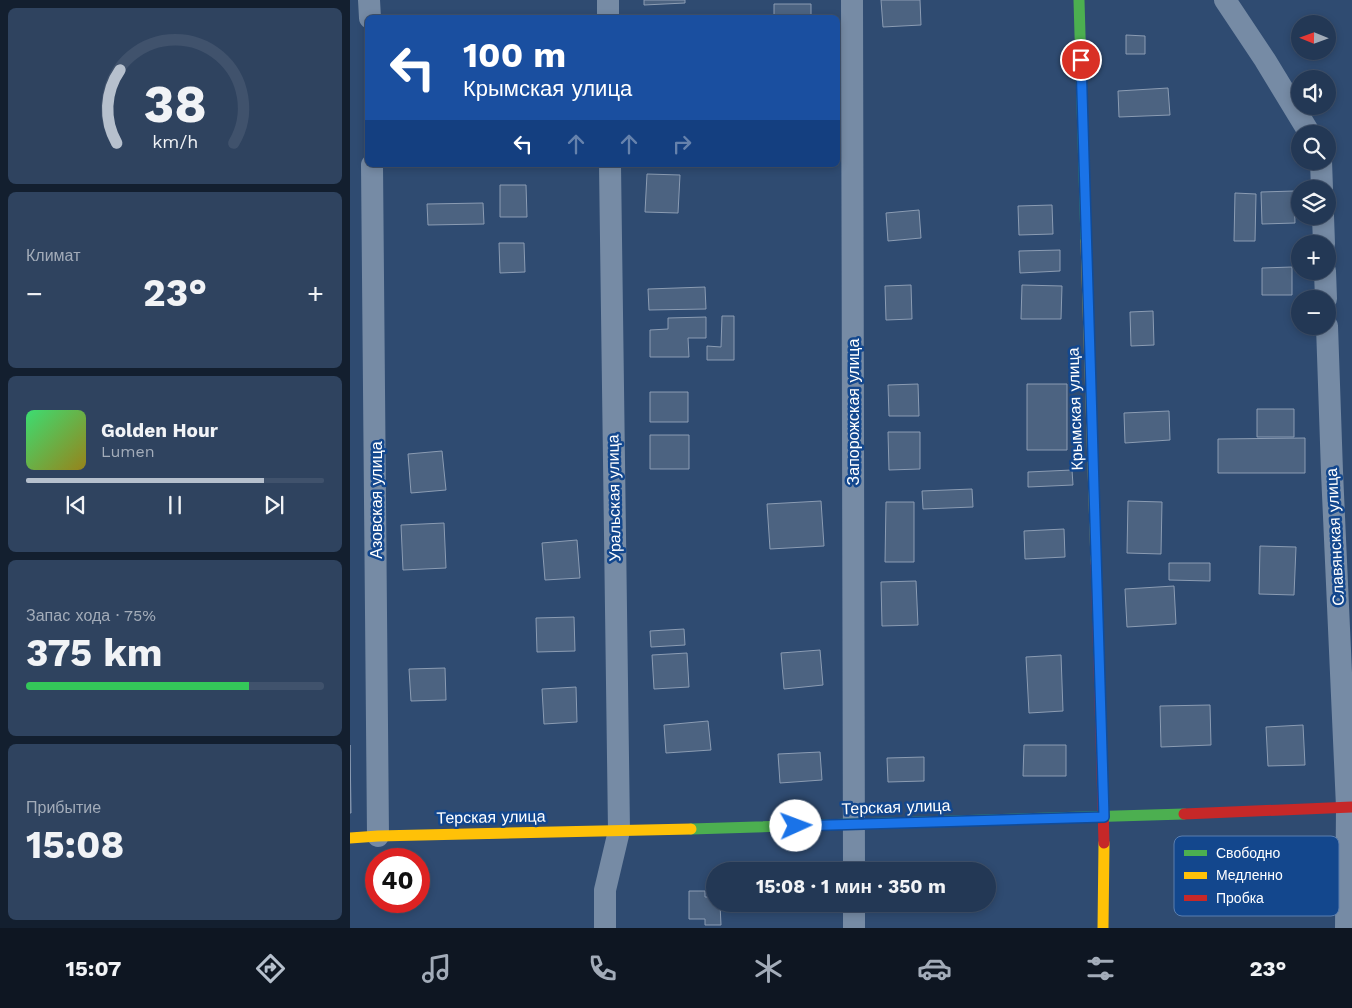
<!DOCTYPE html>
<html lang="ru">
<head>
<meta charset="utf-8">
<style>
  body { margin:0; font-family:"Work Sans",sans-serif; background:#2f435f; color:#f1f3f6; height:100vh; display:flex; flex-direction:column; font-size:19px; white-space:nowrap }
  * { box-sizing:border-box; margin:0 }
  p { font-size:16px; color:#a3acb9 }
  .icon { flex:none; width:28px; height:28px; fill:none; stroke:currentColor; stroke-width:2; stroke-linecap:round; stroke-linejoin:round }
  .map { position:relative; flex:1; overflow:hidden }
  .side { display:flex; flex-direction:column; gap:8px; padding:8px; background:#131f2f; width:350px }
  .side>* { flex:none }
  .top-card { position:absolute; left:15px; top:15px; width:475px; height:152px; border-radius:8px; box-shadow:0 2px 8px #0003,0 0 0 1px #40526c; background:#1a4fa0; color:#fff; overflow:hidden }
  .needle { width:32px; rotate:271deg }
  .buttons { position:absolute; left:941px; top:15px; display:grid; gap:10px }
  .buttons a { display:grid; place-items:center; width:45px; height:45px; border-radius:50%; background:#233855; box-shadow:0 2px 8px #0003,0 0 0 1px #40526c; font-size:25px }
  .speed { position:absolute; left:15px; top:848px; display:flex; gap:10px; font-size:25px; font-weight:700; text-align:center }
  .speed>* { display:grid; place-content:center; width:65px; height:65px; border-radius:50%; background:#233855; box-shadow:0 2px 8px #0003,0 0 0 1px #40526c; line-height:1 }
  .speed .limit { border:8px solid #d22; background:#fff; color:#111 }
  .pin { position:absolute; display:grid; place-items:center; width:42px; height:42px; color:#fff; margin:-21px; border:2px solid #fff; border-radius:50%; box-shadow:0 1px 5px #0007 }
  .me { position:absolute; width:55px; margin:-28px; rotate:88deg; stroke-linejoin:round; filter:drop-shadow(0 0 4px #0008) }
  .turn { display:flex; align-items:center; gap:18px; height:105px; padding:0 15px; font-size:22px }
  .turn .icon { width:65px; height:65px; stroke-width:2.5 }
  .turn b { display:block; font-size:35px; line-height:42px }
  .lanes { display:flex; align-items:center; height:48px; padding:0 15px; background:#0003; justify-content:center; gap:25px; direction:ltr }
  .lanes .off { opacity:.35 }
  .big { font-size:38px; font-weight:700; line-height:1.1 }
  .side .card { flex:1; display:flex; flex-direction:column; justify-content:center; gap:8px; min-width:0; padding:0 18px; border-radius:8px; background:#2f435f }
  .side .dial { align-items:center; gap:0 }
  .dial svg { height:130px; overflow:visible; fill:none; stroke:#40526c; stroke-width:7; stroke-linecap:round; text-anchor:middle }
  .dial text { fill:#f1f3f6; stroke:none }
  .song { display:flex; align-items:center; gap:15px }
  .cover { width:60px; height:60px; border-radius:8px; background:linear-gradient(135deg,hsl(140 70% 55%),hsl(50 70% 35%)) }
  .played { height:5px; border-radius:2px; background:linear-gradient(90deg,#b6c0cd 80%,#40526c 80%) }
  .keys { display:flex; justify-content:space-around; direction:ltr }
  .heat { display:flex; justify-content:space-between; align-items:center; font-size:28px; direction:ltr }
  .charge { height:8px; border-radius:4px; background:linear-gradient(90deg,#34c759 75%,#40526c 0) }
  .trip { position:absolute; left:356px; top:862px; width:290px; height:50px; border-radius:25px; background:#233855; box-shadow:0 2px 8px #0003,0 0 0 1px #40526c; font-weight:700; line-height:50px; text-align:center }
  .tabs { display:flex; height:80px; justify-content:space-around; align-items:center; background:#0e1622; color:#a3acb9 }
  .tabs .icon { width:35px; height:35px }
  .tabs .active { color:#b6c0cd }
  .tabs b { font-size:22px; color:#f1f3f6 }
  main { display:flex; flex:1; min-height:0 }
  .map>svg:first-child { display:block }
</style>
</head>
<body>
<main>
<section class="side">
<div class="card dial"><svg viewBox="0 0 100 80">
<path d="M14 69A42 42 0 1 1 86 69"/>
<path d="M14 69A42 42 0 0 1 16 24" stroke="#b6c0cd"/>
<text x="50" y="56" font-size="32" font-weight="700">38</text>
<text x="50" y="72" font-size="11">km/h</text>
</svg></div>
<div class="card"><p>Климат</p>
<div class="heat"><a>−</a><b class="big">23°</b><a>+</a></div>
</div>
<div class="card">
<div class="song"><i class="cover"></i><div><b>Golden Hour</b><p>Lumen</p></div></div>
<div class="played"></div>
<div class="keys"><svg class="icon" aria-label="previous" viewBox="0 0 24 24"><path d="M18 5L8 12l10 7zM5 5v14"/></svg><svg class="icon" aria-label="pause" viewBox="0 0 24 24"><path d="M8 5v14M16 5v14"/></svg><svg class="icon" aria-label="next" viewBox="0 0 24 24"><path d="M6 5l10 7-10 7zM19 5v14"/></svg></div>
</div>
<div class="card"><p>Запас хода · 75%</p><b class="big">375 km</b><div class="charge"></div></div>
<div class="card"><p>Прибытие</p><b class="big">15:08</b></div>
</section>
<div class="map">
<svg width="1002" height="928" viewBox="0 0 1002 928">
  <rect width="100%" height="100%" fill="#2f4b71"/>
  <!-- building -->
  <path fill="#4c6381" stroke="#8b9cb3" d="M 294,0 L 335,0 L 335,3 L 294,5 Z
    M 531,0 L 570,0 L 571,25 L 533,27 Z
    M 424,4 L 461,4 L 461,18 L 424,18 Z
    M 776,35 L 795,36 L 795,54 L 776,54 Z
    M 818,88 L 820,115 L 769,117 L 768,91 Z
    M 297,174 L 330,175 L 328,213 L 295,212 Z
    M 150,185 L 176,185 L 177,217 L 150,217 Z
    M 944,191 L 945,223 L 912,224 L 911,192 Z
    M 885,193 L 906,194 L 905,241 L 884,241 Z
    M 133,203 L 134,224 L 78,225 L 77,204 Z
    M 702,205 L 703,234 L 669,235 L 668,206 Z
    M 569,210 L 571,238 L 538,241 L 536,213 Z
    M 149,243 L 174,243 L 175,272 L 150,273 Z
    M 710,250 L 710,271 L 670,273 L 669,251 Z
    M 942,267 L 942,295 L 912,295 L 912,268 Z
    M 561,285 L 562,319 L 536,320 L 535,286 Z
    M 672,285 L 712,286 L 711,319 L 671,319 Z
    M 355,287 L 356,309 L 299,310 L 298,289 Z
    M 803,311 L 804,345 L 781,346 L 780,312 Z
    M 372,316 L 384,316 L 384,360 L 357,360 L 357,346 L 371,347 Z
    M 356,317 L 356,338 L 338,338 L 339,357 L 300,357 L 300,330 L 318,329 L 318,318 Z
    M 568,384 L 569,416 L 539,416 L 538,385 Z
    M 677,384 L 717,384 L 717,450 L 677,450 Z
    M 300,392 L 338,392 L 338,422 L 300,422 Z
    M 907,409 L 944,409 L 944,437 L 907,437 Z
    M 819,411 L 820,440 L 775,443 L 774,413 Z
    M 538,432 L 570,432 L 570,469 L 539,470 Z
    M 300,435 L 339,435 L 339,469 L 300,469 Z
    M 955,438 L 955,473 L 868,473 L 868,439 Z
    M 92,451 L 96,490 L 61,493 L 58,454 Z
    M 722,470 L 723,485 L 678,487 L 678,472 Z
    M 622,489 L 623,507 L 573,509 L 572,491 Z
    M 471,501 L 474,546 L 420,549 L 417,504 Z
    M 778,501 L 812,502 L 811,554 L 777,553 Z
    M 536,502 L 564,502 L 564,562 L 535,562 Z
    M 94,523 L 96,568 L 53,570 L 51,525 Z
    M 714,529 L 715,557 L 675,559 L 674,531 Z
    M 227,540 L 230,578 L 195,580 L 192,543 Z
    M 910,546 L 946,547 L 944,595 L 909,594 Z
    M 819,563 L 860,563 L 860,581 L 819,580 Z
    M 566,581 L 568,625 L 532,626 L 531,582 Z
    M 824,586 L 826,624 L 777,627 L 775,589 Z
    M 224,617 L 225,651 L 187,652 L 186,618 Z
    M 334,629 L 335,645 L 301,647 L 300,631 Z
    M 470,650 L 473,685 L 434,689 L 431,653 Z
    M 337,653 L 339,687 L 304,689 L 302,655 Z
    M 711,655 L 713,711 L 679,713 L 676,657 Z
    M 95,668 L 96,700 L 61,701 L 59,669 Z
    M 226,687 L 227,722 L 194,724 L 192,689 Z
    M 860,705 L 861,745 L 811,747 L 810,706 Z
    M 358,721 L 361,750 L 316,753 L 314,725 Z
    M 953,725 L 955,765 L 918,766 L 916,727 Z
    M 0,745 L 1,813 L 0,813 Z
    M 674,745 L 716,745 L 716,776 L 673,776 Z
    M 470,752 L 472,780 L 430,783 L 428,754 Z
    M 574,757 L 574,781 L 538,782 L 537,758 Z
    M 339,891 L 355,891 L 355,897 L 365,897 L 365,904 L 370,904 L 371,925 L 355,925 L 355,919 L 339,919 Z"/>
  <g fill="none" stroke-linecap="round" stroke-linejoin="round">
    <!-- street -->
    <path stroke="#768ba5" stroke-width="22" d="M 19,0 L 20,18
      M 258,0 L 258,18
      M 502,0 L 504,871
      M 875,0 L 915,60 L 960,134
      M 971,161 L 972,189
      M 22,165 L 28,836
      M 973,216 L 974,244
      M 975,271 L 976,299
      M 977,326 L 982,472 L 997,807 L 996,928
      M 255,928 L 255,890 L 269,831 L 260,165
      M 504,928 L 504,904"/>
    <!-- fast -->
    <path stroke="#4caf50" stroke-width="11" d="M 729,0 L 736,241
      M 341,829 L 834,814"/>
    <!-- slow -->
    <path stroke="#ffc107" stroke-width="11" d="M 736,241 L 746,563
      M 0,838 L 28,836 L 341,829
      M 753,928 L 754,843"/>
    <!-- jam -->
    <path stroke="#c62828" stroke-width="11" d="M 746,563 L 754,843
      M 834,814 L 1002,807"/>
  </g>
  <g fill="none" stroke-linecap="round" stroke-linejoin="round">
    <defs>
      <path id="route" d="M 446,826 L 754,817 L 731,60"/>
    </defs>
    <!-- route casing -->
    <use href="#route" stroke="#114b97" stroke-width="12"/>
    <!-- route -->
    <use href="#route" stroke="#1a73e8" stroke-width="9"/>
  </g>
  <g text-anchor="middle" dominant-baseline="central" stroke-width="5" stroke-linejoin="round" paint-order="stroke">
    <!-- street labels -->
    <g font-size="16" fill="#fff" stroke="#13478d">
      <text transform="translate(725 409) rotate(-92)">Крымская улица</text>
      <text transform="translate(503 412) rotate(-90)">Запорожская улица</text>
      <text transform="translate(264 498) rotate(-91)">Уральская улица</text>
      <text transform="translate(26 500) rotate(-90)">Азовская улица</text>
      <text transform="translate(985 537) rotate(-93)">Славянская улица</text>
      <text transform="translate(546 807) rotate(-2)">Терская улица</text>
      <text transform="translate(141 817) rotate(-1)">Терская улица</text>
    </g>
  </g>
  <!-- legend -->
  <rect x="824" y="836" width="165" height="80" rx="8" fill="#13478d" stroke="#5a7eaf" stroke-width="1"/>
  <rect x="834" y="850" width="23" height="6" fill="#4caf50"/>
  <rect x="834" y="872" width="23" height="7" fill="#ffc107"/>
  <rect x="834" y="895" width="23" height="6" fill="#c62828"/>
  <g font-size="14" fill="#fff">
    <text x="866" y="858">Свободно</text>
    <text x="866" y="880">Медленно</text>
    <text x="866" y="903">Пробка</text>
  </g>
</svg>
<div class="buttons">
<a><svg class="needle" viewBox="-14 -14 28 28"><path d="M0-13l5 13h-10z" fill="#e53935"/><path d="M0 13l5-13h-10z" fill="#a3acb9"/></svg></a>
<a><svg class="icon" aria-label="sound" viewBox="0 0 24 24"><path d="M4 9h4l5-4v14l-5-4H4zM17 9q2 3 0 6"/></svg></a>
<a><svg class="icon" aria-label="search" viewBox="0 0 24 24"><circle cx="10" cy="10" r="6"/><path d="M15 15l6 6"/></svg></a>
<a><svg class="icon" aria-label="layers" viewBox="0 0 24 24"><path d="M12 4l9 5-9 5-9-5zM3 14l9 5 9-5"/></svg></a>
<a>+</a>
<a>−</a>
</div>
<div class="speed"><div class="limit">40</div></div>
<div class="pin" style="left:731px;top:60px;background:#d93025"><svg class="icon" aria-label="arrive" viewBox="0 0 24 24"><path d="M6 21V4h12l-3 4 3 4H6"/></svg></div>
<svg class="me" style="left:446px;top:826px" viewBox="-20 -20 40 40"><circle r="19" fill="#fff"/><path d="M0-13L10 11 0 6-10 11z" fill="#1a73e8"/></svg>
<div class="trip">15:08 · 1 мин · 350 m</div>
<div class="top-card">
<div class="turn"><svg class="icon" aria-label="left" viewBox="0 0 24 24"><path d="M17 20v-9H6M10 6l-5 5 5 5"/></svg><div><b>100 m</b>Крымская улица</div></div>
<div class="lanes"><svg class="icon" aria-label="left" viewBox="0 0 24 24"><path d="M17 20v-9H6M10 6l-5 5 5 5"/></svg><svg class="icon off" aria-label="ahead" viewBox="0 0 24 24"><path d="M12 20V5M6 11l6-6 6 6"/></svg><svg class="icon off" aria-label="ahead" viewBox="0 0 24 24"><path d="M12 20V5M6 11l6-6 6 6"/></svg><svg class="icon off" aria-label="right" viewBox="0 0 24 24"><path d="M7 20v-9h11M14 6l5 5-5 5"/></svg></div>
</div>
</div>
</main>
<nav class="tabs">
<b>15:07</b>
<svg class="icon active" aria-label="directions" viewBox="0 0 24 24"><path d="M12 3l9 9-9 9-9-9zM9 14v-3h6M13 9l2 2-2 2"/></svg>
<svg class="icon" aria-label="music" viewBox="0 0 24 24"><path d="M9 18V5l10-2v13"/><circle cx="6" cy="18" r="3"/><circle cx="16" cy="16" r="3"/></svg>
<svg class="icon" aria-label="phone" viewBox="0 0 24 24"><path d="M5 4h4l2 5-3 2q2 4 5 5l2-3 5 2v4C11 20 4 13 5 4z"/></svg>
<svg class="icon" aria-label="climate" viewBox="0 0 24 24"><path d="M12 3v18M4 7l16 10M4 17L20 7"/></svg>
<svg class="icon" aria-label="car" viewBox="0 0 24 24"><path d="M5 17H2v-5l4-1 3-4h7l3 4 3 1v5h-3M9 17h6M6 11h13"/><circle cx="7" cy="17" r="2"/><circle cx="17" cy="17" r="2"/></svg>
<svg class="icon" aria-label="filters" viewBox="0 0 24 24"><path d="M4 7h16M4 17h16"/><circle cx="9" cy="7" r="2"/><circle cx="15" cy="17" r="2"/></svg>
<b>23°</b>
</nav>
</body>
</html>
